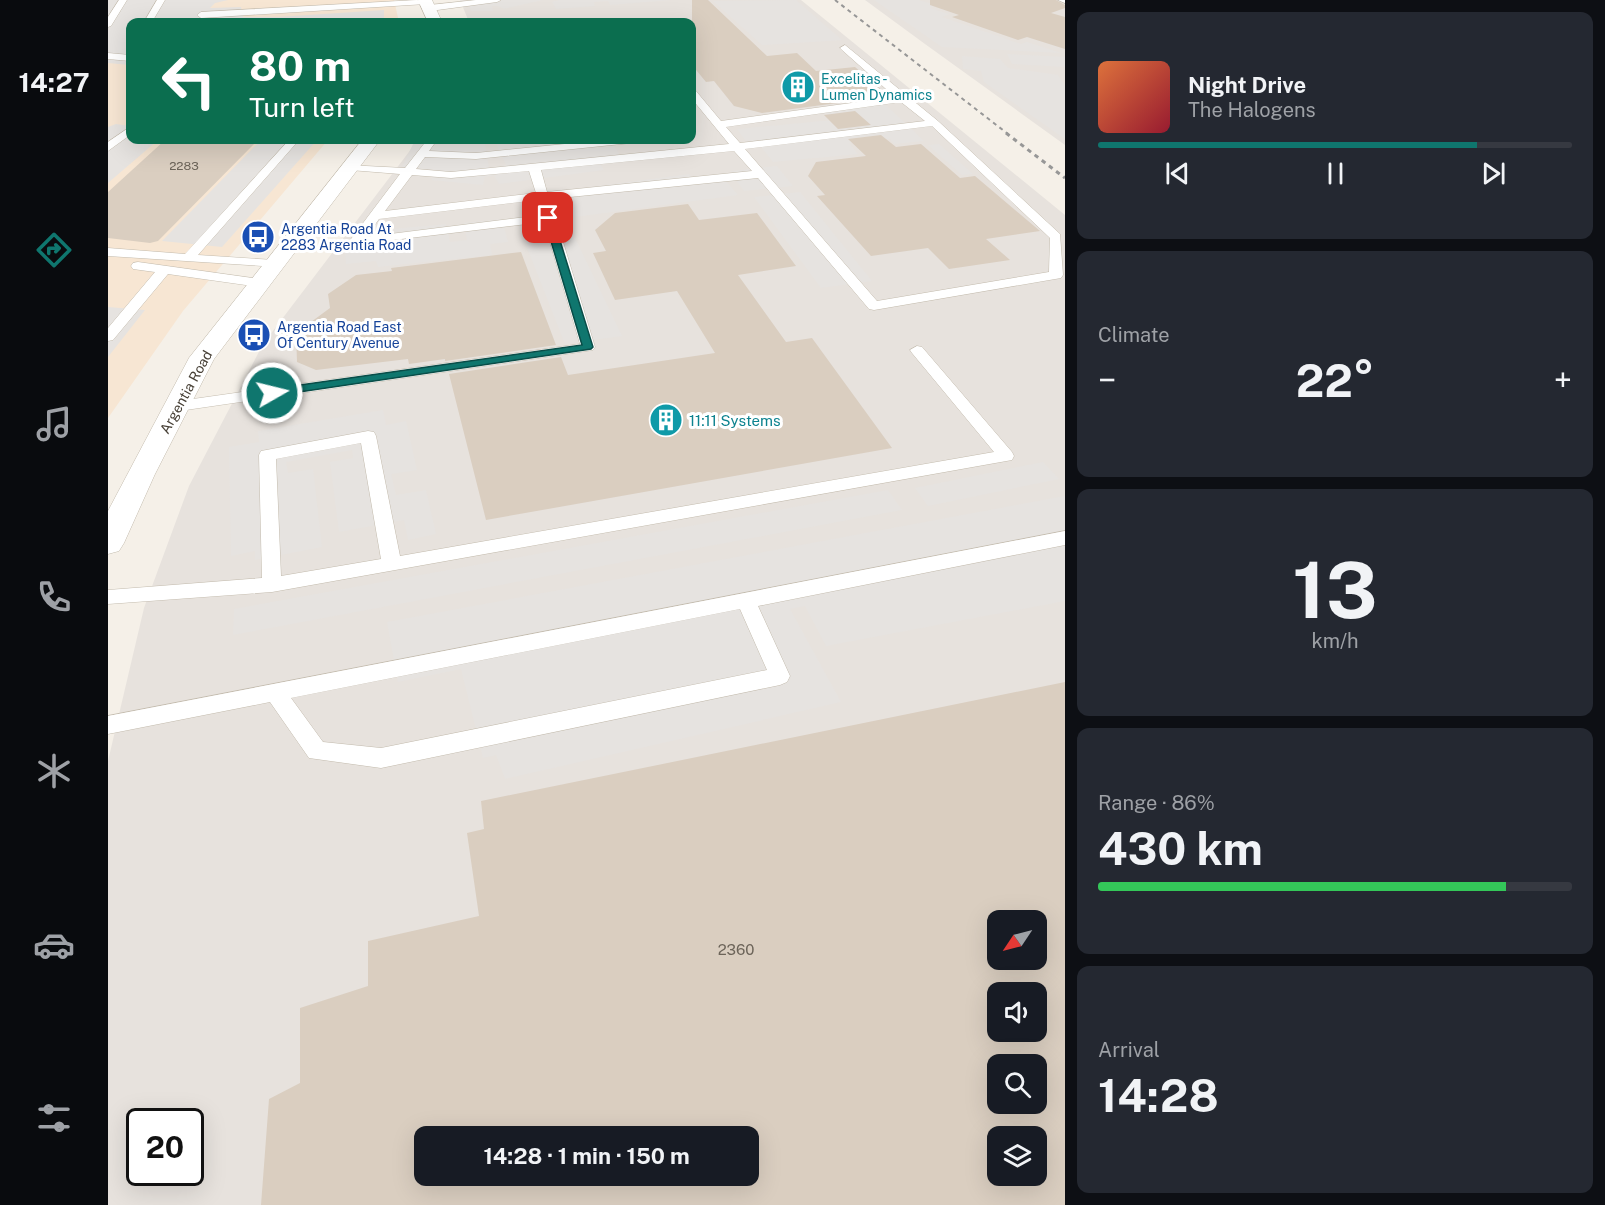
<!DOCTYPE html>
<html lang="en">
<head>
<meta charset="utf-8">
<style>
  body { margin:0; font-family:"Public Sans",sans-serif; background:#242831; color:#f1f3f6; height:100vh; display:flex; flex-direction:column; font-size:22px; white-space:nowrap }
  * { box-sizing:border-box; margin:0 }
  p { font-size:20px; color:#9ea1a6 }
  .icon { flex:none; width:33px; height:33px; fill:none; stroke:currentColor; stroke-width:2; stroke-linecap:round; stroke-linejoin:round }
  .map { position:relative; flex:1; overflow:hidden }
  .details { display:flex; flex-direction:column; gap:12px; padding:12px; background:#0d0f14; width:540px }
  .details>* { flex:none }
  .hud { position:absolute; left:18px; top:18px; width:570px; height:126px; border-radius:12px; box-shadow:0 6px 24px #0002; background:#0b6e4f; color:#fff; overflow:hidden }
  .needle { width:39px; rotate:235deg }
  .tools { position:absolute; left:879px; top:910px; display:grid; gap:12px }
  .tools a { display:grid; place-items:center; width:60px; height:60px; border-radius:12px; background:#171b24; box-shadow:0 6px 24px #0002; font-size:30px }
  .speed { position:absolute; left:18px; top:1108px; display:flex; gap:12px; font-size:30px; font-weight:700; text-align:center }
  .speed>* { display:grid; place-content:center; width:78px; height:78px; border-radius:50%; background:#171b24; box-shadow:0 6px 24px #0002; line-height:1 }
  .speed .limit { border:3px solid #111; border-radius:9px; background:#fff; color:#111 }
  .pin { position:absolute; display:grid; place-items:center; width:51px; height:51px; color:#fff; margin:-26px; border-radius:12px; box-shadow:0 3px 9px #0006 }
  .me { position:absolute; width:66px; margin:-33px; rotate:82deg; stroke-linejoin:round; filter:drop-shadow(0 0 4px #0008) }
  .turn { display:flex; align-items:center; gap:21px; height:126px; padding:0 24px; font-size:27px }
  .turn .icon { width:78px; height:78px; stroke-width:2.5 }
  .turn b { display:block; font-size:42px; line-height:51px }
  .big { font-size:45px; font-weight:700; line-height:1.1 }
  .details .card { flex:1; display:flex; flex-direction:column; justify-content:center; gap:9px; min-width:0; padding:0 21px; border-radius:12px; background:#242831 }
  .details .dial { align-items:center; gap:0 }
  .dial b { font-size:78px; line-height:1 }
  .song { display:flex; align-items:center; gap:18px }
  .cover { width:72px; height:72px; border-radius:9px; background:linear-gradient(135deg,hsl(20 70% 55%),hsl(350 70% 35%)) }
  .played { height:6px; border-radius:3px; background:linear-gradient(90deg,#0f766e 80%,#363941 80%) }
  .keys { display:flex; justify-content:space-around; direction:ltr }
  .heat { display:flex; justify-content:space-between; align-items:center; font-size:33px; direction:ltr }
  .charge { height:9px; border-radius:4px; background:linear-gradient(90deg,#34c759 86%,#363941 0) }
  .trip { position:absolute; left:306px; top:1126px; width:345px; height:60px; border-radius:12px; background:#171b24; box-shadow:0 6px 24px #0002; font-weight:700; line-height:60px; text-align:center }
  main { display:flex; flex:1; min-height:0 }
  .tabs { display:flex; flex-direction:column; width:108px; justify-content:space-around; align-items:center; background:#090b0e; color:#9ea1a6 }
  .tabs .icon { width:42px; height:42px }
  .tabs .on { color:#0f766e }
  .tabs b { font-size:27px; color:#f1f3f6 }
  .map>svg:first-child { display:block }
</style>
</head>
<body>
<main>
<nav class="tabs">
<b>14:27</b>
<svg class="icon on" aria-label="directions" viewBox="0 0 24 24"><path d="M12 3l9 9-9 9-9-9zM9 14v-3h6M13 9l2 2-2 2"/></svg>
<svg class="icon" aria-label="music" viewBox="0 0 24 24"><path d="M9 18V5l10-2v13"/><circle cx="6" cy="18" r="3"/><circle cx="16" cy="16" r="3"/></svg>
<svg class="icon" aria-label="phone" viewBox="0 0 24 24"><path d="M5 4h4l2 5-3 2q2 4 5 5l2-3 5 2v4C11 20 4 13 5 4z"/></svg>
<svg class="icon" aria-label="climate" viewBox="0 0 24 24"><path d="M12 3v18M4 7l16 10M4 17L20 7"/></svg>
<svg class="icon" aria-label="car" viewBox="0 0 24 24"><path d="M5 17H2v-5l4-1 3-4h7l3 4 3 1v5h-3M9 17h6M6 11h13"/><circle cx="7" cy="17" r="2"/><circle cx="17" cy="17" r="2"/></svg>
<svg class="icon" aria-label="filters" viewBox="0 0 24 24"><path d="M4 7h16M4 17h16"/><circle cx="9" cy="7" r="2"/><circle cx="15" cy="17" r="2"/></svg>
</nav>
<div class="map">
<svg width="957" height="1205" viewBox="0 0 957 1205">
  <rect width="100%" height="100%" fill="#f5f0e8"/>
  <!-- commercial -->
  <path fill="#f7e6d3" d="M 0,0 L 286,0 L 291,22 L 22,22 L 22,140 L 220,140 L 75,311 L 0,418 Z"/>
  <!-- industrial -->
  <path fill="#e7e2dd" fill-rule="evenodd" d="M 352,0 L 693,0 L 957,215 L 957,1205 L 0,1205 L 0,761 L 36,608 L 81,486 L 155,344 L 310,140 L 584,140 L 584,22 L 361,22 ZM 890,921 L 928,921 L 928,960 L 890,960 ZM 890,993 L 928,993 L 928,1032 L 890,1032 ZM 890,1065 L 928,1065 L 928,1104 L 890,1104 ZM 32,1122 L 82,1122 L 82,1173 L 32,1173 ZM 316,1137 L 640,1137 L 640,1176 L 316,1176 ZM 890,1137 L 928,1137 L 928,1176 L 890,1176 Z
    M 757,0 L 957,0 L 957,145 L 817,44 Z"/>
  <!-- parking -->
  <path fill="#e6e3e0" d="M 0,0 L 120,0 L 107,3 L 102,8 L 133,7 L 135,17 L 170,17 L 276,10 L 276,22 L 22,22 L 22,65 L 0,63 Z
    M 386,0 L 435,0 L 396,9 L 390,6 L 384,6 L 385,11 L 363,11 L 360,3 Z
    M 451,0 L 563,0 L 502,5 L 500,1 L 486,2 L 487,6 L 448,9 L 444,2 Z
    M 688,0 L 734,40 L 654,45 L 605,1 Z
    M 766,0 L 811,0 L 827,5 L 822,8 L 841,14 L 834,17 L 913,44 L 919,42 L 953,53 L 834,47 Z
    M 899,54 L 957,57 L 957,67 L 904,64 Z
    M 854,56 L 892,59 L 900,68 L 950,75 L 957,86 L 957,139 L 876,82 L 873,71 L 855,69 Z
    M 777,104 L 816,141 L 786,144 L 782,139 L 741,143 L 750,154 L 665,162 L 653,147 L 643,148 L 629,129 L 725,120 L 716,110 Z
    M 8,124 L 22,126 L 22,140 L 50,140 L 0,183 L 0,127 Z
    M 153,140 L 209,140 L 114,247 L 54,241 Z
    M 307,140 L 356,140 L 377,143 L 381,169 L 398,165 L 388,143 L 418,140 L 490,140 L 485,140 L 490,148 L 506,146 L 514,158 L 491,162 L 496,170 L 391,184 L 386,175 L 377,177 L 375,185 L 323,180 L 329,170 L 294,167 Z
    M 831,144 L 865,174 L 854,175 L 820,145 Z
    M 669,166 L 685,186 L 636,191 L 622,171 Z
    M 581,174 L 588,183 L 616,179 L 630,195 L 467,217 L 452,191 Z
    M 692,192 L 764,281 L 713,288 L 646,197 Z
    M 457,217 L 514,336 L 457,344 L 409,222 Z
    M 394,219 L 400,242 L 382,244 L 384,255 L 270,267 L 268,261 L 238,264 L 237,250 L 287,245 L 285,229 L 338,224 L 342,242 L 359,240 L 356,223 Z
    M 0,307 L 37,310 L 0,357 Z
    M 275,410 L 278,425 L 298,421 L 309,470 L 283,474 L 288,495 L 318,490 L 328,534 L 300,540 L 296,520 L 231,532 L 222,462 L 245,458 L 244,450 L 178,462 L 180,473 L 205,469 L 214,547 L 147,560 L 147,551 L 123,556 L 121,447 L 151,442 L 150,431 Z
    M 935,462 L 951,479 L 820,506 L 807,488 Z
    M 780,490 L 794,510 L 125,635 L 126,609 Z
    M 957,496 L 957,601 L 718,646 L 697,606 L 682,609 L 733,702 L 397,779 L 388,755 L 375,758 L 353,669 L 290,682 L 279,622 Z"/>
  <!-- building -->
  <path fill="#dacec0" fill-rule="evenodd" d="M 584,0 L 600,0 L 659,56 L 689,53 L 708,71 L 747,67 L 776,92 L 732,97 L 737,102 L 654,113 L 626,106 L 606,81 L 598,82 L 584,65 Z
    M 822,0 L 948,0 L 957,5 L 957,8 L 943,13 L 957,17 L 957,49 L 919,37 L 910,40 L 844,17 L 851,15 L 822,5 Z
    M 747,111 L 763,125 L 730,129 L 716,115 Z
    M 773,135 L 788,147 L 813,144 L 852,178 L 867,176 L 932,231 L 878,239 L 902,260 L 841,269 L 820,248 L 763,256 L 709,196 L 717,195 L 700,176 L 708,162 L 758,156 L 740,139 Z
    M 57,140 L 150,140 L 50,241 L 42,243 L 0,238 L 0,192 Z
    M 580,204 L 591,220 L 649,213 L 688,266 L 630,275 L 678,342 L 704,338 L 784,448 L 378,520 L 341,374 L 453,357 L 460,375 L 607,353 L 569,291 L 507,300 L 485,253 L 498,251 L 487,230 L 507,213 Z
    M 413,252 L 448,345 L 337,361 L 337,359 L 301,364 L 300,359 L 208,370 L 189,362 L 188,333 L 222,308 L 220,294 L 248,275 L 284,271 L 283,268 Z
    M 957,682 L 957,1205 L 153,1205 L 161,1099 L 192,1083 L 192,1008 L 260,986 L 260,941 L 371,916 L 359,833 L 376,829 L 373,801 ZM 890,921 L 928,921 L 928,960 L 890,960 ZM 890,993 L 928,993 L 928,1032 L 890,1032 ZM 890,1065 L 928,1065 L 928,1104 L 890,1104 ZM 316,1137 L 640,1137 L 640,1176 L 316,1176 ZM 890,1137 L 928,1137 L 928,1176 L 890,1176 Z"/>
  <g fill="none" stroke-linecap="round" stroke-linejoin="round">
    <defs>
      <path id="service" d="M 11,0 L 19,0 L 3,26 L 0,27 L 0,17 Z
        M 49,0 L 57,0 L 44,22 L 36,22 Z
        M 309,0 L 322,2 L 318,4 L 93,18 L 89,15 L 93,12 Z
        M 368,0 L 393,0 L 389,2 L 322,11 L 318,8 L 322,5 Z
        M 950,0 L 957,0 L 957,3 Z
        M 737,45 L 830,121 L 952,234 L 955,275 L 953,278 L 766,310 L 761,309 L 650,178 L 442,199 L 487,347 L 485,350 L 71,411 L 63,406 L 71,401 L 472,344 L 436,222 L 243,245 L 242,242 L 243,239 L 292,174 L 242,170 L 238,169 L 238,165 L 297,168 L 319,140 L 329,140 L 321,151 L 368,153 L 496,140 L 528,140 L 523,143 L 368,159 L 317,157 L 308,169 L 343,172 L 621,144 L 584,99 L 584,90 L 588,91 L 613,121 L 787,97 L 734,50 L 732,48 ZM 793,102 L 817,121 L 632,143 L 618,127 ZM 824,126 L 942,238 L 941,272 L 769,301 L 637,149 ZM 626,151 L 644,171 L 439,192 L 433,170 ZM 421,171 L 428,193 L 277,211 L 304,175 L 343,178 ZM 430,200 L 434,215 L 258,237 L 271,219 Z
        M 0,53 L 22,55 L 22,61 L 0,59 Z
        M 19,129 L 22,130 L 22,135 L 0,151 L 0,142 Z
        M 181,140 L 191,140 L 90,255 L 166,260 L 171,261 L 173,264 L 171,267 L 0,256 L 0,248 L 77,254 Z
        M 30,262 L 152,279 L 159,283 L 152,287 L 60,274 L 5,340 L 0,341 L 0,328 L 47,272 L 25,269 L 23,266 L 25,263 Z
        M 809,346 L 814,347 L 904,452 L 906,456 L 904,460 L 164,592 L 0,604 L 0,590 L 154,578 L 151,455 L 153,451 L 260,431 L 266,432 L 268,436 L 292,556 L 886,452 L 804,353 L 802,350 ZM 253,443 L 273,559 L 173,576 L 168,459 Z
        M 957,531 L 957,545 L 650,606 L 682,676 L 679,682 L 672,685 L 273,768 L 201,758 L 162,702 L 0,734 L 0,716 ZM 632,609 L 659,670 L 273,748 L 215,742 L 183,698 Z"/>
      <path id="tertiary" d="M 310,0 L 324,0 L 334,22 L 320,22 Z
        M 254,140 L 272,140 L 106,359 L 47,474 L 16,543 L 11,551 L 0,554 L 0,511 L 81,358 Z"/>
    </defs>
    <!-- service casing -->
    <use href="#service" stroke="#c3bbad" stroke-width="1"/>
    <!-- tertiary casing -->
    <use href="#tertiary" stroke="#c3bbad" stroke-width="1"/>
    <!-- service -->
    <use href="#service" fill="#fff" fill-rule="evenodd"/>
    <!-- tertiary -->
    <use href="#tertiary" fill="#fff" fill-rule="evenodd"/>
    <!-- rail-far1 -->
    <path stroke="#979797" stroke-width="2" stroke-dasharray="4 4" stroke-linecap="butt" d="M 727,0 L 900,134"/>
    <!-- rail -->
    <path stroke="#979797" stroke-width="3" stroke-dasharray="4.5 4.5" stroke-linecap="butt" d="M 898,133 L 957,178"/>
  </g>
  <!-- route -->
  <path fill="#0f766e" stroke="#0a4d48" stroke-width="1.5" d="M 440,215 L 445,218 L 485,347 L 483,349 L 164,396 L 158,393 L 164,389 L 474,345 L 436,218 Z"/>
  <!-- icons -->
  <defs>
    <symbol id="building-disc" viewBox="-11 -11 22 22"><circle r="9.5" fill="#0f9aa8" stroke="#fff"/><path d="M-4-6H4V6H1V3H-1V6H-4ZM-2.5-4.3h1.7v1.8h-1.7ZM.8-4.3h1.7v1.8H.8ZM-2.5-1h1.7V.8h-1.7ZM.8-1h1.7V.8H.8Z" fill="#fff"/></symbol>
    <symbol id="bus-disc" viewBox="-11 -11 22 22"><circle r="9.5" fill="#1a4fb4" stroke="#fff"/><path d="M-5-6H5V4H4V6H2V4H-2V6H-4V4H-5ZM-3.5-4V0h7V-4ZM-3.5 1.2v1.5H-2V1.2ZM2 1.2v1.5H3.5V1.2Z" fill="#fff"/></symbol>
  </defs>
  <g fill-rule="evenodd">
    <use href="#building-disc" x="671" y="68" width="38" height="38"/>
    <use href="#bus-disc" x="131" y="218" width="38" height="38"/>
    <use href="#bus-disc" x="127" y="316" width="38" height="38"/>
    <use href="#building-disc" x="539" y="401" width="38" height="38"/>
  </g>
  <g text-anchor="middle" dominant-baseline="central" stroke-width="6" stroke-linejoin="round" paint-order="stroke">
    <!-- number labels -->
    <g font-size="12" fill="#6c6459">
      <text x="76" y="166">2283</text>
    </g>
    <!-- far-culture labels -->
    <g font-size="14" fill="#0d838f" stroke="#fff" text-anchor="start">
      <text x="713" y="79">Excelitas -<tspan x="713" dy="16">Lumen Dynamics</tspan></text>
    </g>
    <!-- far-transit labels -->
    <g font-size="14" fill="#164399" stroke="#fff" text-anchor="start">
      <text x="173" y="229">Argentia Road At<tspan x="173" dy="16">2283 Argentia Road</tspan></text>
      <text x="169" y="327">Argentia Road East<tspan x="169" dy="16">Of Century Avenue</tspan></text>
    </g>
    <!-- far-street labels -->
    <g font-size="14" fill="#484137" stroke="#fff">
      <text transform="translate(78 392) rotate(-61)">Argentia Road</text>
    </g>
    <!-- culture labels -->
    <g font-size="15" fill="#0d838f" stroke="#fff" text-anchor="start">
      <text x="581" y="420">11:11 Systems</text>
    </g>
    <!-- near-number labels -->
    <g font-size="15" fill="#6c6459">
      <text x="628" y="949">2360</text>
    </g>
  </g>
</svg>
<div class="tools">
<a><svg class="needle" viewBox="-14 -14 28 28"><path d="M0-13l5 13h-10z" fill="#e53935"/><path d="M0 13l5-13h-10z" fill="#9ea1a6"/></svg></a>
<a><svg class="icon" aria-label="sound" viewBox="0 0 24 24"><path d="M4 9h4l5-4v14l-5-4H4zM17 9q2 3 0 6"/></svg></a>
<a><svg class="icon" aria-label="search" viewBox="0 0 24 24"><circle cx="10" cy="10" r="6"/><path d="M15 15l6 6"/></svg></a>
<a><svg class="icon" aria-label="layers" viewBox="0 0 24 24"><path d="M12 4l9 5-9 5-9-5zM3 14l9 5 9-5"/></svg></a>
</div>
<div class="speed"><div class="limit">20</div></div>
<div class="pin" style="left:440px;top:218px;background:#d93025"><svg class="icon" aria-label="arrive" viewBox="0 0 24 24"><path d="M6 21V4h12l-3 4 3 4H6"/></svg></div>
<svg class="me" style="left:164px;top:393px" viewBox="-20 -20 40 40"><circle r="17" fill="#0f766e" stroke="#fff" stroke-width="3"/><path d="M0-11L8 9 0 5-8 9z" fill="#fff"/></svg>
<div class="trip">14:28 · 1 min · 150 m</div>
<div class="hud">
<div class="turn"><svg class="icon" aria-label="left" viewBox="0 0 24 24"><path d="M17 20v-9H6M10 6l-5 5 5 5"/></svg><div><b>80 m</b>Turn left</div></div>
</div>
</div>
<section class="details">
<div class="card">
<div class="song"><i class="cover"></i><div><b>Night Drive</b><p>The Halogens</p></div></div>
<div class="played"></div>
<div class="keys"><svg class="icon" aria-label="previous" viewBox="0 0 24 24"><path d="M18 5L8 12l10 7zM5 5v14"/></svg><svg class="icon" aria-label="pause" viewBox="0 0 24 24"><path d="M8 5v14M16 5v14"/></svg><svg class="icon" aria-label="next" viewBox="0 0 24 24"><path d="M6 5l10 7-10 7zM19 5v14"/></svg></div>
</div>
<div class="card"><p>Climate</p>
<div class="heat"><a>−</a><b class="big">22°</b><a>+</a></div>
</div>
<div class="card dial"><b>13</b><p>km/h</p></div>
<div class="card"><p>Range · 86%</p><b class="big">430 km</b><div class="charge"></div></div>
<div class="card"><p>Arrival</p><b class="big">14:28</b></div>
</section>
</main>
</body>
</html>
